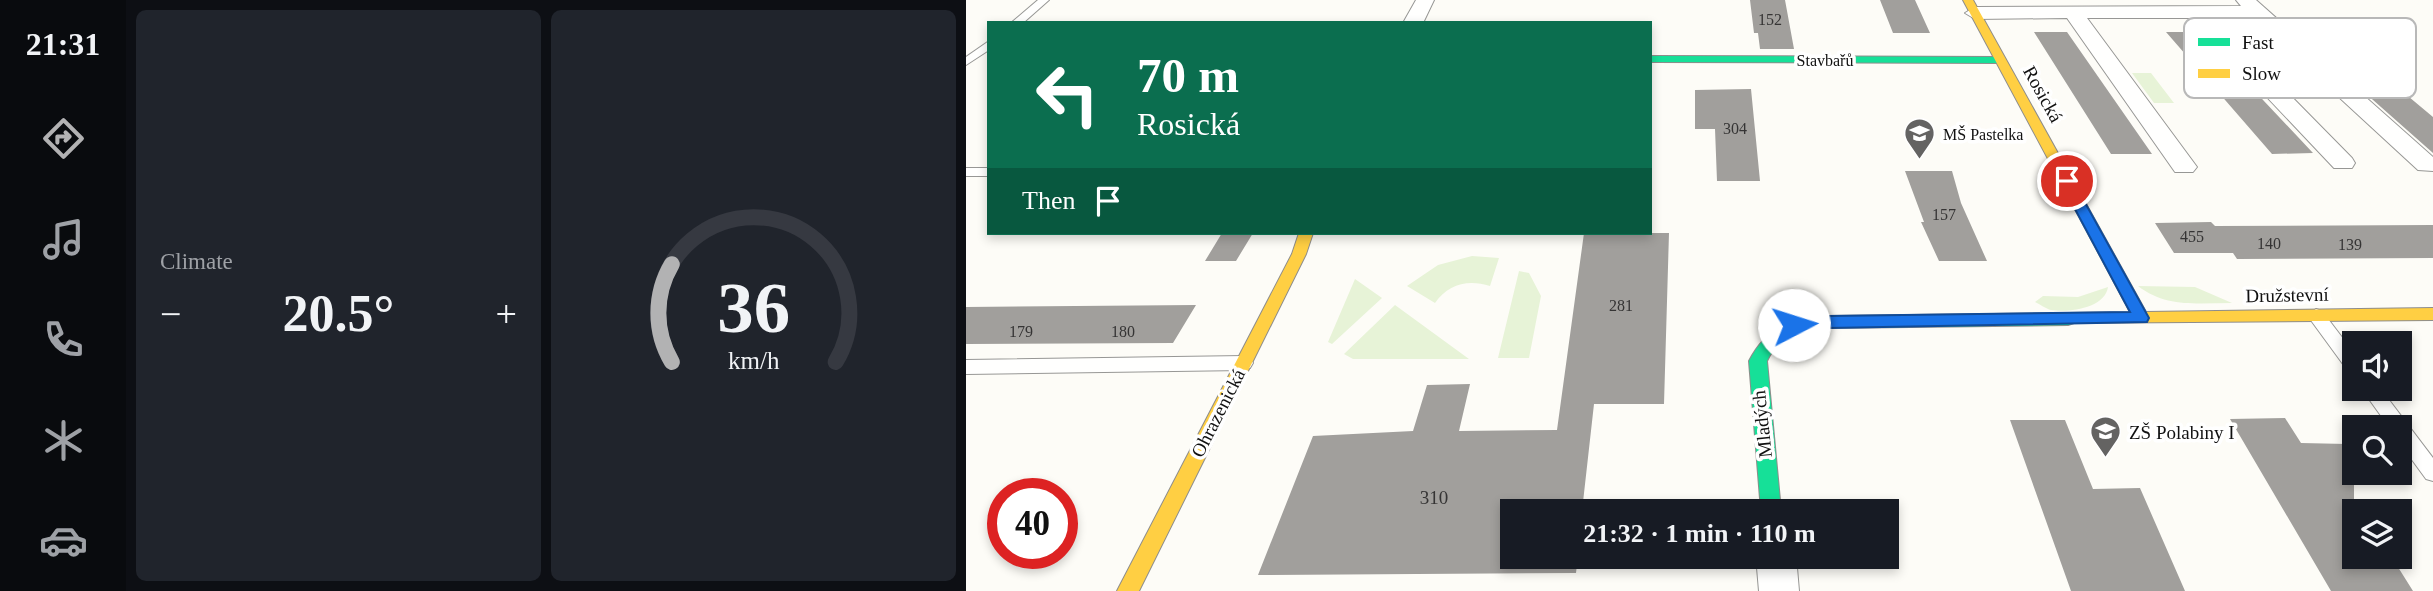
<!DOCTYPE html>
<html lang="en">
<head>
<meta charset="utf-8">
<style>
  body { margin:0; font-family:Georgia,serif; background:#20242c; color:#f1f3f6; height:100vh; display:flex; flex-direction:column; font-size:26px; white-space:nowrap }
  * { box-sizing:border-box; margin:0 }
  p { font-size:23px; color:#9ea1a6 }
  .icon { flex:none; width:38px; height:38px; fill:none; stroke:currentColor; stroke-width:2; stroke-linecap:round; stroke-linejoin:round }
  .map { position:relative; flex:1; overflow:hidden }
  .sheet { display:flex; flex-direction:column; gap:10px; padding:10px; background:#0d0f14; width:840px }
  .sheet>* { flex:none }
  .hud { position:absolute; left:21px; top:21px; width:665px; height:214px; border-radius:0px; box-shadow:0 4px 10px #0003; background:#0b6e4f; color:#fff; overflow:hidden }
  .buttons { position:absolute; left:1376px; top:331px; display:grid; gap:14px }
  .buttons a { display:grid; place-items:center; width:70px; height:70px; border-radius:0px; background:#171b24; box-shadow:0 4px 10px #0003; font-size:35px }
  .speed { position:absolute; left:21px; top:478px; display:flex; gap:14px; font-size:35px; font-weight:700; text-align:center }
  .speed>* { display:grid; place-content:center; width:91px; height:91px; border-radius:50%; background:#171b24; box-shadow:0 4px 10px #0003; line-height:1 }
  .speed .limit { border:10px solid #d22; background:#fff; color:#111 }
  .pin { position:absolute; display:grid; place-items:center; width:60px; height:60px; color:#fff; margin:-30px; border:4px solid #fff; border-radius:50%; box-shadow:0 2px 7px #0007 }
  .me { position:absolute; width:77px; margin:-38px; rotate:85deg; stroke-linejoin:round; filter:drop-shadow(0 0 5px #0008) }
  .turn { display:flex; align-items:center; gap:24px; height:147px; padding:0 35px; font-size:32px }
  .turn .icon { width:91px; height:91px; stroke-width:2.5 }
  .turn b { display:block; font-size:49px; line-height:60px }
  .then { display:flex; align-items:center; height:66px; padding:0 35px; background:#0003; gap:14px; font-size:26px }
  .big { font-size:52px; font-weight:600; line-height:1.1 }
  .sheet .widget { flex:1; display:flex; flex-direction:column; justify-content:center; gap:10px; min-width:0; padding:0 24px; border-radius:10px; background:#20242c }
  .sheet .dial { align-items:center; gap:0 }
  .dial svg { height:182px; overflow:visible; fill:none; stroke:#363941; stroke-width:7; stroke-linecap:round; text-anchor:middle }
  .dial text { fill:#f1f3f6; stroke:none }
  .heat { display:flex; justify-content:space-between; align-items:center; font-size:38px; direction:ltr }
  .sheet .tiles { flex:1; display:grid; gap:10px; grid-template-columns:repeat(2,1fr) }
  .trip { position:absolute; left:534px; top:499px; width:399px; height:70px; border-radius:0px; background:#171b24; box-shadow:0 4px 10px #0003; font-weight:600; line-height:70px; text-align:center }
  main { display:flex; flex:1; min-height:0 }
  .menu { display:flex; flex-direction:column; width:126px; justify-content:space-around; align-items:center; background:#090b0e; color:#9ea1a6 }
  .menu .icon { width:49px; height:49px }
  .menu .current { color:#b2b2b3 }
  .menu b { font-size:32px; color:#f1f3f6 }
  .map>svg:first-child { display:block }
</style>
</head>
<body>
<main>
<nav class="menu">
<b>21:31</b>
<svg class="icon current" aria-label="directions" viewBox="0 0 24 24"><path d="M12 3l9 9-9 9-9-9zM9 14v-3h6M13 9l2 2-2 2"/></svg>
<svg class="icon" aria-label="music" viewBox="0 0 24 24"><path d="M9 18V5l10-2v13"/><circle cx="6" cy="18" r="3"/><circle cx="16" cy="16" r="3"/></svg>
<svg class="icon" aria-label="phone" viewBox="0 0 24 24"><path d="M5 4h4l2 5-3 2q2 4 5 5l2-3 5 2v4C11 20 4 13 5 4z"/></svg>
<svg class="icon" aria-label="climate" viewBox="0 0 24 24"><path d="M12 3v18M4 7l16 10M4 17L20 7"/></svg>
<svg class="icon" aria-label="car" viewBox="0 0 24 24"><path d="M5 17H2v-5l4-1 3-4h7l3 4 3 1v5h-3M9 17h6M6 11h13"/><circle cx="7" cy="17" r="2"/><circle cx="17" cy="17" r="2"/></svg>
</nav>
<section class="sheet">
<div class="tiles">
<div class="widget"><p>Climate</p>
<div class="heat"><a>−</a><b class="big">20.5°</b><a>+</a></div>
</div>
<div class="widget dial"><svg viewBox="0 0 100 80">
<path d="M14 69A42 42 0 1 1 86 69"/>
<path d="M14 69A42 42 0 0 1 14 26" stroke="#b2b2b3"/>
<text x="50" y="56" font-size="32" font-weight="700">36</text>
<text x="50" y="72" font-size="11">km/h</text>
</svg></div>
</div>
</section>
<div class="map">
<svg width="1467" height="591" viewBox="0 0 1467 591">
  <rect width="100%" height="100%" fill="#fdfcf7"/>
  <!-- green -->
  <path fill="#e7f3d7" d="M 1166,73 L 1185,73 L 1208,103 L 1188,103 Z
    M 506,256 L 533,258 L 524,286 C 502,279 482,284 469,303 L 441,286 L 472,265 Z
    M 553,271 L 563,273 L 575,296 L 563,358 L 532,358 Z
    M 389,279 L 416,298 L 366,344 L 362,342 Z
    M 1172,286 L 1229,287 L 1266,303 C 1232,303 1200,308 1172,286 Z
    M 1142,287 C 1139,308 1103,313 1085,310 C 1080,309 1074,304 1069,302 L 1077,296 L 1112,297 Z
    M 429,305 L 503,359 L 387,359 L 378,354 Z"/>
  <!-- building -->
  <path fill="#a19f9c" d="M 784,0 L 819,0 L 828,49 L 794,49 L 792,33 L 788,33 Z
    M 914,0 L 949,0 L 964,33 L 927,33 Z
    M 1329,31 L 1364,31 L 1467,117 L 1467,153 Z
    M 1068,32 L 1101,32 L 1186,154 L 1145,154 Z
    M 1200,32 L 1233,32 L 1347,153 L 1306,154 Z
    M 785,89 L 794,181 L 751,181 L 749,129 L 729,129 L 729,90 Z
    M 939,171 L 986,171 L 995,203 L 1021,261 L 973,261 L 955,222 L 958,222 Z
    M 1245,222 L 1249,226 L 1467,225 L 1467,258 L 1271,259 L 1267,253 L 1208,253 L 1189,223 Z
    M 256,233 L 287,233 L 270,261 L 239,261 Z
    M 618,233 L 703,233 L 698,404 L 628,404 L 616,511 L 546,511 L 546,556 L 612,556 L 610,573 L 292,575 L 347,436 L 447,431 L 461,385 L 504,384 L 493,431 L 591,430 Z
    M 230,305 L 207,343 L 0,344 L 0,307 Z
    M 1319,418 L 1335,443 L 1381,444 L 1388,455 L 1388,556 L 1425,556 L 1447,591 L 1365,591 L 1264,419 Z
    M 1044,420 L 1099,420 L 1127,489 L 1174,488 L 1219,591 L 1105,591 Z"/>
  <g fill="none" stroke-linecap="round" stroke-linejoin="round">
    <defs>
      <path id="lane" d="M 72,0 L 83,0 L 57,23 L 45,23 Z
        M 23,41 L 23,50 L 0,65 L 0,57 Z
        M 0,168 L 23,168 L 23,176 L 0,176 Z
        M 1350,309 L 1356,311 L 1388,353 L 1388,373 L 1382,371 L 1344,319 L 1342,315 Z
        M 278,356 L 284,358 L 287,363 L 284,368 L 278,370 L 0,374 L 0,360 Z
        M 1395,388 L 1414,388 L 1467,458 L 1467,481 L 1460,479 L 1433,442 L 1433,427 L 1423,427 Z"/>
      <path id="street" d="M 450,0 L 468,0 L 457,23 L 437,23 Z
        M 1270,0 L 1290,0 L 1467,157 L 1467,171 L 1452,170 L 1287,18 L 1248,18 L 1386,158 L 1389,163 L 1386,168 L 1368,168 L 1226,18 L 1121,18 L 1231,167 L 1227,172 L 1209,172 L 1101,18 L 1009,19 L 999,13 L 1009,7 L 1275,6 Z
        M 790,556 L 830,556 L 833,591 L 793,591 Z"/>
      <path id="fast" d="M 684,56 L 1034,57 L 1040,60 L 1034,63 L 684,62 Z
        M 1102,313 L 1108,315 L 1110,319 L 1108,323 L 1102,325 L 862,328 C 835,331 813,335 801,361 L 815,511 L 795,511 L 783,361 C 802,325 824,320 862,316 Z"/>
      <path id="slow" d="M 997,0 L 1007,0 L 1180,312 L 1467,308 L 1467,320 L 1096,323 L 1094,319 L 1096,315 L 1102,313 L 1164,312 Z
        M 333,233 L 347,233 L 340,254 L 173,591 L 151,591 L 326,254 Z"/>
    </defs>
    <!-- lane casing -->
    <use href="#lane" stroke="#979795" stroke-width="2"/>
    <!-- street casing -->
    <use href="#street" stroke="#979795" stroke-width="2"/>
    <!-- fast casing -->
    <use href="#fast" stroke="#8e8d8b" stroke-width="2"/>
    <!-- slow casing -->
    <use href="#slow" stroke="#8e8d8b" stroke-width="2"/>
    <!-- lane -->
    <use href="#lane" fill="#fffffe" fill-rule="evenodd"/>
    <!-- street -->
    <use href="#street" fill="#fffffe" fill-rule="evenodd"/>
    <!-- fast -->
    <use href="#fast" fill="#16e098" fill-rule="evenodd"/>
    <!-- slow -->
    <use href="#slow" fill="#ffcf43" fill-rule="evenodd"/>
  </g>
  <!-- route -->
  <path fill="#1a73e8" stroke="#114b97" stroke-width="2" d="M 1101,177 L 1107,181 L 1183,318 L 1181,322 L 862,328 L 828,331 L 820,325 L 828,319 L 862,316 L 1164,312 L 1094,181 Z"/>
  <!-- icons -->
  <defs>
    <symbol id="school-pin" viewBox="-11 -11 22 30"><path d="M0 17L-7.5 6A9.5 9.5 0 1 1 7.5 6Z" fill="#646362" stroke="#fff"/><path d="M0-5L7-2L0 1L-7-2ZM-4 1L0 2.5L4 1V4Q0 6-4 4Z" fill="#fff"/></symbol>
  </defs>
  <g fill-rule="evenodd">
    <use href="#school-pin" x="936" y="116" width="35" height="47"/>
    <use href="#school-pin" x="1122" y="414" width="35" height="47"/>
  </g>
  <g text-anchor="middle" dominant-baseline="central" stroke-width="7" stroke-linejoin="round" paint-order="stroke">
    <!-- number labels -->
    <g font-size="16" fill="#353434">
      <text x="804" y="19">152</text>
      <text x="769" y="128">304</text>
      <text x="978" y="214">157</text>
      <text x="1226" y="236">455</text>
      <text x="1303" y="243">140</text>
      <text x="1384" y="244">139</text>
      <text x="655" y="305">281</text>
      <text x="55" y="331">179</text>
      <text x="157" y="331">180</text>
    </g>
    <!-- far-street labels -->
    <g font-size="16" fill="#111" stroke="#fff">
      <text x="859" y="60">Stavbařů</text>
    </g>
    <!-- far-poi labels -->
    <g font-size="16" fill="#111" stroke="#fff" text-anchor="start">
      <text x="977" y="134">MŠ Pastelka</text>
    </g>
    <!-- street labels -->
    <g font-size="19" fill="#111" stroke="#fff">
      <text transform="translate(1077 94) rotate(61)">Rosická</text>
      <text transform="translate(1321 295) rotate(-1)">Družstevní</text>
      <text transform="translate(252 413) rotate(-63)">Ohrazenická</text>
      <text transform="translate(796 424) rotate(-96)">Mladých</text>
    </g>
    <!-- poi labels -->
    <g font-size="19" fill="#111" stroke="#fff" text-anchor="start">
      <text x="1163" y="432">ZŠ Polabiny I</text>
    </g>
    <!-- near-number labels -->
    <g font-size="19" fill="#353434">
      <text x="468" y="497">310</text>
    </g>
  </g>
  <!-- legend -->
  <rect x="1218" y="18" width="232" height="80" rx="10" fill="#fff" stroke="#b8b8b8" stroke-width="2"/>
  <rect x="1232" y="38" width="32" height="8" fill="#16e098"/>
  <rect x="1232" y="69" width="32" height="9" fill="#ffcf43"/>
  <g font-size="19" fill="#111">
    <text x="1276" y="49">Fast</text>
    <text x="1276" y="80">Slow</text>
  </g>
</svg>
<div class="buttons">
<a><svg class="icon" aria-label="sound" viewBox="0 0 24 24"><path d="M4 9h4l5-4v14l-5-4H4zM17 9q2 3 0 6"/></svg></a>
<a><svg class="icon" aria-label="search" viewBox="0 0 24 24"><circle cx="10" cy="10" r="6"/><path d="M15 15l6 6"/></svg></a>
<a><svg class="icon" aria-label="layers" viewBox="0 0 24 24"><path d="M12 4l9 5-9 5-9-5zM3 14l9 5 9-5"/></svg></a>
</div>
<div class="speed"><div class="limit">40</div></div>
<div class="pin" style="left:1101px;top:181px;background:#d93025"><svg class="icon" aria-label="arrive" viewBox="0 0 24 24"><path d="M6 21V4h12l-3 4 3 4H6"/></svg></div>
<svg class="me" style="left:828px;top:325px" viewBox="-20 -20 40 40"><circle r="19" fill="#fff"/><path d="M0-13L10 11 0 6-10 11z" fill="#1a73e8"/></svg>
<div class="trip">21:32 · 1 min · 110 m</div>
<div class="hud">
<div class="turn"><svg class="icon" aria-label="left" viewBox="0 0 24 24"><path d="M17 20v-9H6M10 6l-5 5 5 5"/></svg><div><b>70 m</b>Rosická</div></div>
<div class="then">Then<svg class="icon" aria-label="arrive" viewBox="0 0 24 24"><path d="M6 21V4h12l-3 4 3 4H6"/></svg></div>
</div>
</div>
</main>
</body>
</html>
